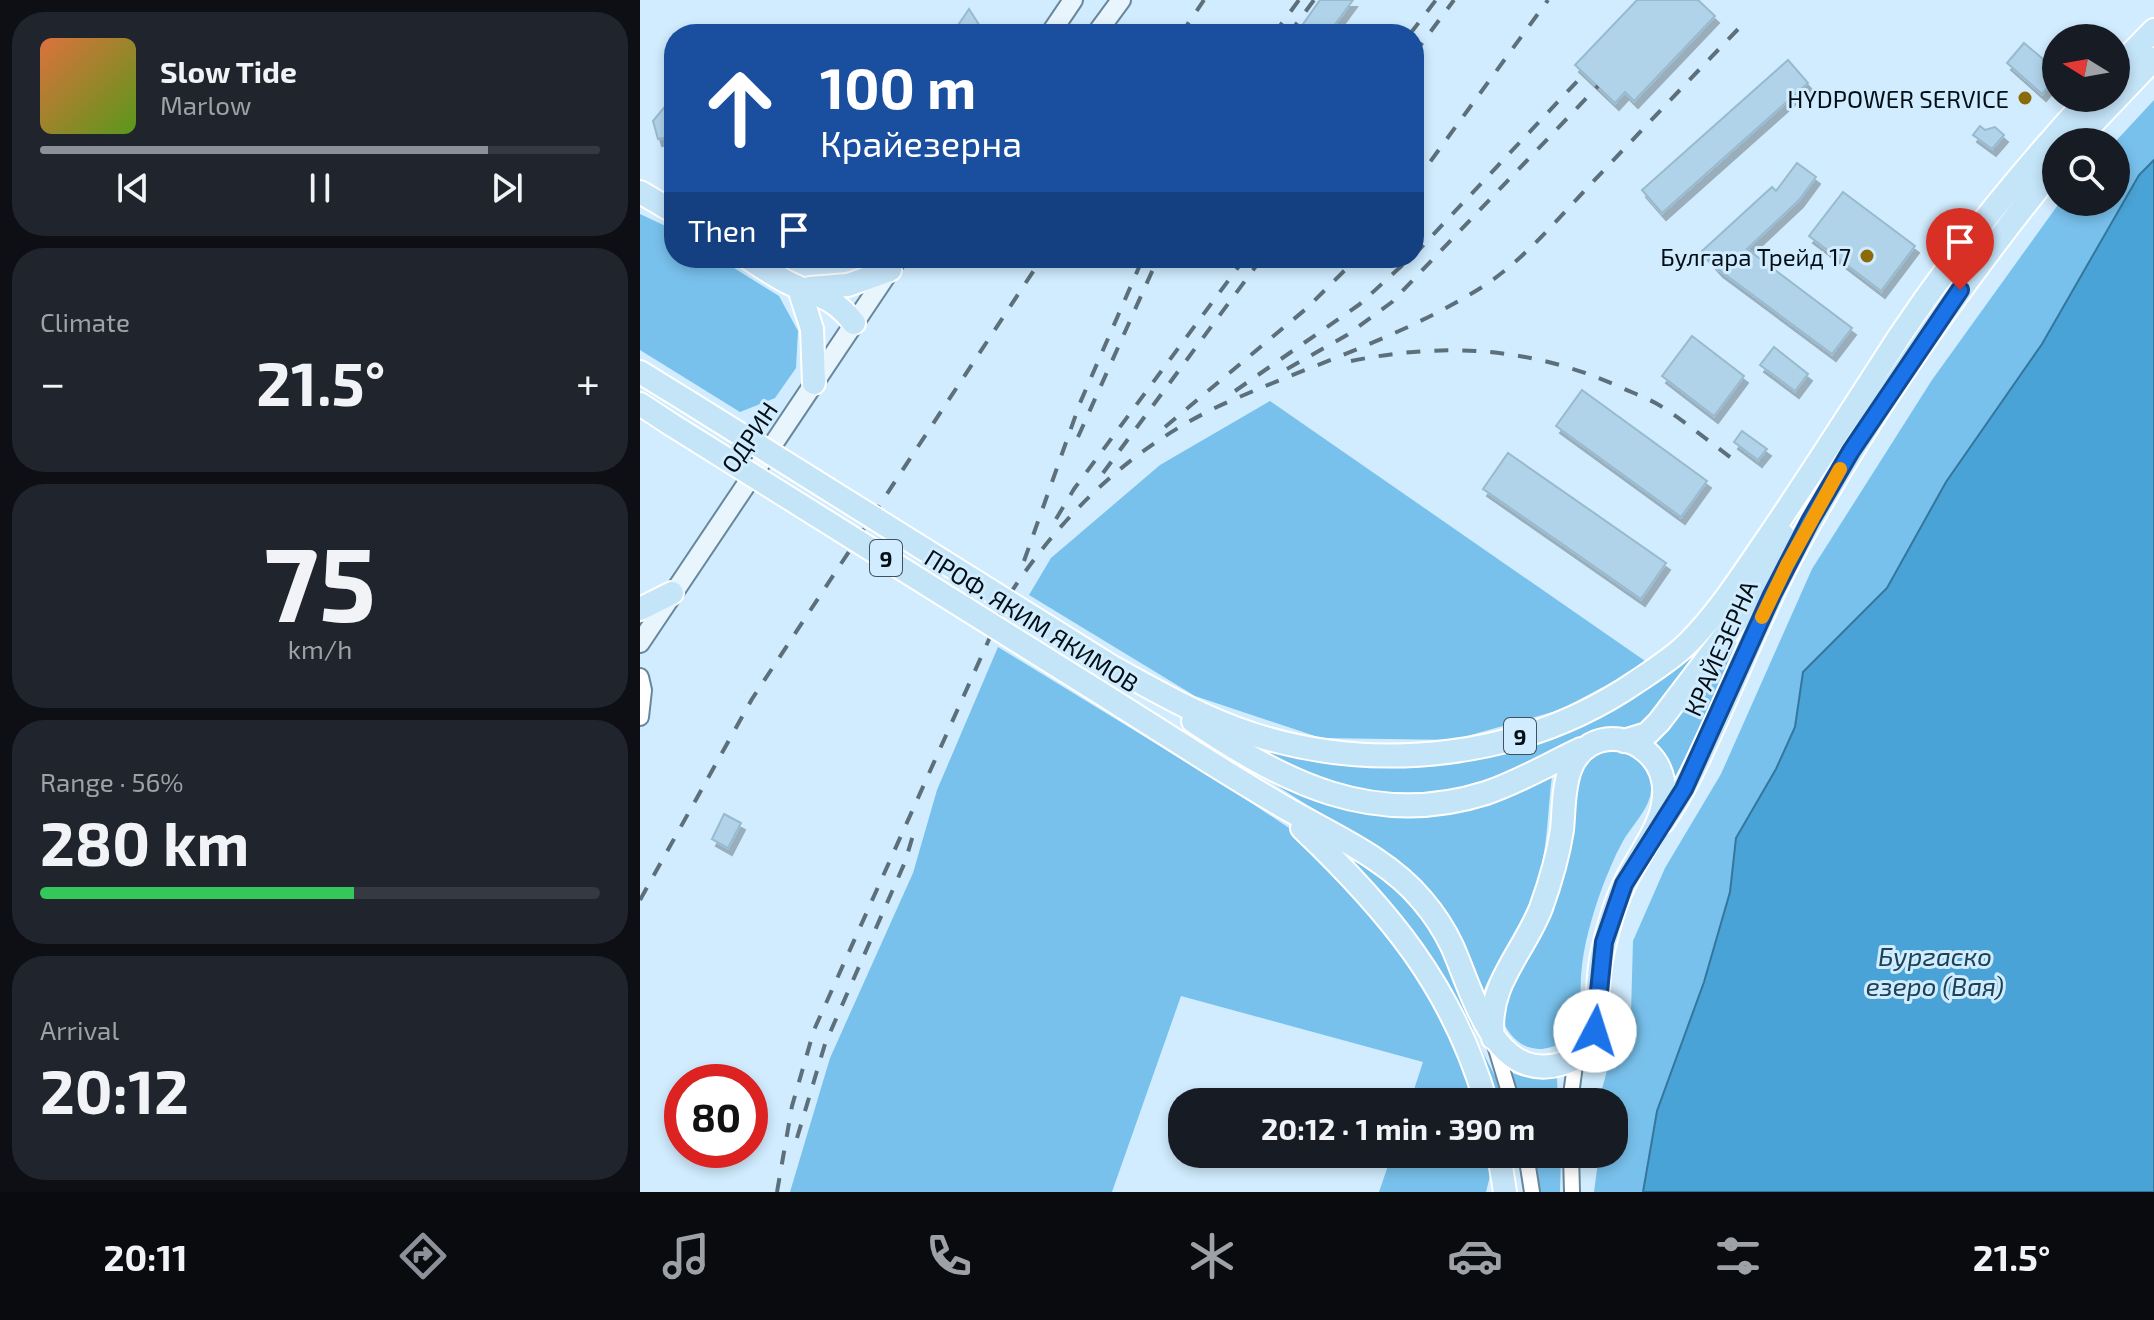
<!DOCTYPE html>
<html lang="en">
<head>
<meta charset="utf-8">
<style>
  body { margin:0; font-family:"Exo 2",sans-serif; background:#20242c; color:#f1f3f6; height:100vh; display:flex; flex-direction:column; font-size:30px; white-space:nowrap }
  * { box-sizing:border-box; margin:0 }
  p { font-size:26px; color:#9ea1a6 }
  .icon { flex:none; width:44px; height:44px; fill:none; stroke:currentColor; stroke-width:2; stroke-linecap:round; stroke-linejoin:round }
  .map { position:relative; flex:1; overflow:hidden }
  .side { display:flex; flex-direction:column; gap:12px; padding:12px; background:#0d0f14; width:640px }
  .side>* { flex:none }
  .guide { position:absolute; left:24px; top:24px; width:760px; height:244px; border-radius:32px; box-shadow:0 4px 12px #0003; background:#1a4fa0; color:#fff; overflow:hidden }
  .needle { width:52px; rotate:281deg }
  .buttons { position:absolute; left:1402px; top:24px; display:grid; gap:16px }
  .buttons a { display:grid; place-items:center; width:88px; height:88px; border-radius:50%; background:#171b24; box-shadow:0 4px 12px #0003; font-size:40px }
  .speed { position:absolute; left:24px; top:1064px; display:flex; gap:16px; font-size:40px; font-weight:700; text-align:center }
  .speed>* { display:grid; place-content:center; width:104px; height:104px; border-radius:50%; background:#171b24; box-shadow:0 4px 12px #0003; line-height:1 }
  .speed .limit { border:12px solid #d22; background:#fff; color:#111 }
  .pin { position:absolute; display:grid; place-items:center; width:68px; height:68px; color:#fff; margin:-82px -34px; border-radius:50% 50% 50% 0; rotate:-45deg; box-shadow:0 0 8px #0007 }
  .pin .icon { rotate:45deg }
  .me { position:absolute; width:88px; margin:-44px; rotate:5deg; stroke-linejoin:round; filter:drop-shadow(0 0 6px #0008) }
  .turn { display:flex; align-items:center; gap:28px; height:168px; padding:0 24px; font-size:36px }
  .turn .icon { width:104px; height:104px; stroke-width:2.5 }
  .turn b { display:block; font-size:56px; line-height:68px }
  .then { display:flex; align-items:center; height:76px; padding:0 24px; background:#0003; gap:16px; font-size:30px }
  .big { font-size:60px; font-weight:700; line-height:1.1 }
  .side .tile { flex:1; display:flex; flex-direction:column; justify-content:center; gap:12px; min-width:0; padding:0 28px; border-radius:32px; background:#20242c }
  .side .dial { align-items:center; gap:0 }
  .dial b { font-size:104px; line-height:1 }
  .song { display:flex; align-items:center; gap:24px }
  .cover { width:96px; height:96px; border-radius:12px; background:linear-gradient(135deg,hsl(20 70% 55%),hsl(90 70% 35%)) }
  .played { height:8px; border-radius:4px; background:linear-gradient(90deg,#8c9099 80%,#363941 80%) }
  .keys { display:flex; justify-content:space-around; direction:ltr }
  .heat { display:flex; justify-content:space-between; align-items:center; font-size:44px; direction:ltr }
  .charge { height:12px; border-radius:6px; background:linear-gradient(90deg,#34c759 56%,#363941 0) }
  .trip { position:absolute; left:528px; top:1088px; width:460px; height:80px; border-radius:32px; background:#171b24; box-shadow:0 4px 12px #0003; font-weight:700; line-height:80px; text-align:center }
  .tab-bar { display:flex; height:128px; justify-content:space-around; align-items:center; background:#090b0e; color:#9ea1a6 }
  .tab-bar .icon { width:56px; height:56px }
  .tab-bar .selected { color:#8c9099 }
  .tab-bar b { font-size:36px; color:#f1f3f6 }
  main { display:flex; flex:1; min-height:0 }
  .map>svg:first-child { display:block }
</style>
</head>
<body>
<main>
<section class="side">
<div class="tile">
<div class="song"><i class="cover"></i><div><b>Slow Tide</b><p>Marlow</p></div></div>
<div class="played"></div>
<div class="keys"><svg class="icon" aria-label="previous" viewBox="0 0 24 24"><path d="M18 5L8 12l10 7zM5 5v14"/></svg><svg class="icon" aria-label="pause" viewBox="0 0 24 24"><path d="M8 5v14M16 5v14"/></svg><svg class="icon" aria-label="next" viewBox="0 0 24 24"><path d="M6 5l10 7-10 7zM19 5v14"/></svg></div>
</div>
<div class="tile"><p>Climate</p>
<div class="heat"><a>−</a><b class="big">21.5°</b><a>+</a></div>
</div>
<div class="tile dial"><b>75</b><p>km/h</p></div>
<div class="tile"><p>Range · 56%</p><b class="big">280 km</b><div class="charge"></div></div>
<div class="tile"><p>Arrival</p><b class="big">20:12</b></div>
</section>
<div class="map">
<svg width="1514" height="1192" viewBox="0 0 1514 1192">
  <defs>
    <filter id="shadow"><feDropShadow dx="4" dy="7" stdDeviation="0" flood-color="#0004"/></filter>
  </defs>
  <rect width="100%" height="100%" fill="#d0ecfe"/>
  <!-- green -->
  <path fill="#78c1ec" d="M 1514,100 L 1514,160 L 1499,175 L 1402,344 L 1306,482 L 1247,588 L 1163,672 L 1155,727 L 1136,769 L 1096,838 L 1090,892 L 1064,982 L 1017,1111 L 1003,1192 L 954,1192 L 959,1154 L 974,1154 L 974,1102 L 959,1102 L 959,1100 L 969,1063 L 991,1013 L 993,941 L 1025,868 L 1081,774 L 1172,569 L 1292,380 L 1420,202 L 1476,202 L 1475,142 Z
    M 0,214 L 34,230 L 34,258 L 78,258 L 139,296 L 158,331 L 156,368 L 135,398 L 100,412 L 0,350 Z
    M 630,401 L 1008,663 L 920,710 L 813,740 L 681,738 L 555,696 L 389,595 L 411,558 L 520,465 Z
    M 1121,591 L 1040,775 L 1031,788 L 1008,741 Z
    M 1086,617 L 1006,725 L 996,729 L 966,728 L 938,738 L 889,768 L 847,787 L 767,800 L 693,788 L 614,749 L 613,743 L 659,751 L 904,736 Z
    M 358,647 L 595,792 L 658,834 L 724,901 L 782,980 L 827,1077 L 833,1102 L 770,1102 L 783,1062 L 541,996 L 472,1192 L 150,1192 L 190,1058 L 273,873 L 297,790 Z
    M 976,748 C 997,753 1012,766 1011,790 C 1010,809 991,826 982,843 C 974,857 968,873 962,888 C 952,916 943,946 941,976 C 940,992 942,1010 937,1025 C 932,1040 914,1049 899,1049 C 878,1048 868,1033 860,1016 L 867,987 L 891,952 L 911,911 L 932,788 L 945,760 L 960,750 Z
    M 596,760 L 757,814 L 913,769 C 907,808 909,848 896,886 C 882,926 856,958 841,997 L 743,853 Z
    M 714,855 C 772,889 802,936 824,999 C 829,1012 831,1027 837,1040 C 847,1063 858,1078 866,1102 L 852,1102 L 709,861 L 709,856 Z
    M 869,1072 C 886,1078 900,1080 917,1077 L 918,1102 L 880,1102 Z
    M 752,1154 L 847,1154 L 851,1172 L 846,1192 L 739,1192 Z
    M 892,1154 L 921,1154 L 920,1192 L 898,1192 Z"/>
  <!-- water -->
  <path fill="#49a3d6" stroke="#34769c" stroke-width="2" d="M 1514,160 L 1514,1192 L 1003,1192 L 1017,1111 L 1064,982 L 1090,892 L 1096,838 L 1136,769 L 1155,727 L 1163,672 L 1247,588 L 1306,482 L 1402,344 L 1499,175 Z"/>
  <!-- building -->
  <path fill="#b1d3e9" stroke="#98bacf" stroke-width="2" filter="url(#shadow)" d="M 680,0 L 713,0 L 688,34 L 656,34 Z
    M 997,0 L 1058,0 L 1075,16 L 994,101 L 985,92 L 975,103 L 935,65 Z
    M 329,9 L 345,34 L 312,34 Z
    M 1384,43 L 1416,70 L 1416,78 L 1402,94 L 1367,63 Z
    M 1148,60 L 1168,83 L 1022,213 L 1002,190 Z
    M 27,104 L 34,108 L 34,136 L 18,139 L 13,121 Z
    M 1340,126 L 1345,130 L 1355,127 L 1364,135 L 1352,149 L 1333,135 Z
    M 1157,163 L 1176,177 L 1159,200 L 1107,249 L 1212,328 L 1192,354 L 1079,270 L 1062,251 L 1132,187 L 1136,191 Z
    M 1203,192 L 1275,246 L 1241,291 L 1169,236 Z
    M 1052,336 L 1104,376 L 1074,416 L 1022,376 Z
    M 1134,347 L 1168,374 L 1155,391 L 1120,365 Z
    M 942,390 L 1067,481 L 1041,517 L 916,426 Z
    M 1102,431 L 1127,449 L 1118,460 L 1094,442 Z
    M 868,453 L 1026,563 L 1001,599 L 843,489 Z
    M 84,814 L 101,823 L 88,848 L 72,839 Z"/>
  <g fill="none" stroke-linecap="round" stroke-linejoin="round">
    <defs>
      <path id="minor" d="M 854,1042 L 872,1102
        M 930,1102 L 936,1058
        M 886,1154 L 892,1192
        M 931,1154 L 932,1192"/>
      <path id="tertiary" d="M 0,677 L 3,690 L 0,717"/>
      <path id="secondary" d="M 410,34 L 433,0
        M 456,34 L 481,0
        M 0,643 L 258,258"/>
      <path id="trunk" d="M 1476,69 L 1514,30
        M 1435,142 L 1514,59
        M 0,192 L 34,212
        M 108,258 C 120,266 132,274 145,281 C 177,298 189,292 214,323
        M 170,288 L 208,285 L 250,270
        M 161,295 L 172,329 L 174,383
        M 0,372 L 47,401
        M 0,404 L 32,425
        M 0,609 L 32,593
        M 474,668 C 518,692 561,717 609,733 C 737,775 885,758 996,682 C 1014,670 1033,658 1048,643 C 1079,612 1102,575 1127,539 C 1172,473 1215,405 1259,337 C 1315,253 1380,173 1449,98
        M 459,692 C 518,729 577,768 637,803 C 685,832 746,856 782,900 C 794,914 804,929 812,946 C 833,992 854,1086 924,1063 C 963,1051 956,1008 959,976 C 960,961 964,945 968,930 C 972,915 977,899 984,885 C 998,853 1031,819 1023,780 C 1013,733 947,722 930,770 C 923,789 924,810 922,830 C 918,856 910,883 901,908 C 883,954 846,985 853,1038
        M 553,721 C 644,782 733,829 846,793 C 879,782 909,764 941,749
        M 984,741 L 1007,734 L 1019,722 L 1099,617 L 1143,535
        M 1023,822 C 1045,791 1060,756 1076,721 C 1100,668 1122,613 1149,561 C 1224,420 1316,290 1416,166
        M 662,828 C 748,910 812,986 846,1102
        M 859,1154 L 865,1192"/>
    </defs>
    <!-- minor casing -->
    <use href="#minor" stroke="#67879c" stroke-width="18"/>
    <!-- tertiary casing -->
    <use href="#tertiary" stroke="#67879c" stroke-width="20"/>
    <!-- secondary casing -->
    <use href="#secondary" stroke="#67879c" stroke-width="22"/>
    <!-- trunk casing -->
    <use href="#trunk" stroke="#fff" stroke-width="26"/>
    <!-- minor -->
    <use href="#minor" stroke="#fff" stroke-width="14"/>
    <!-- tertiary -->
    <use href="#tertiary" stroke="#fff" stroke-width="16"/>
    <!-- secondary -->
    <use href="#secondary" stroke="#e9f5fd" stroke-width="18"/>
    <!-- trunk -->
    <use href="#trunk" stroke="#c4e4f8" stroke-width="22"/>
    <!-- rail -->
    <path stroke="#5c6f7a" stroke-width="4" stroke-dasharray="14 14" stroke-linecap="butt" d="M 541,34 L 564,0
      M 634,34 L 659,0
      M 649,34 L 674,0
      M 770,34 L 796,0
      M 774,54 L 814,0
      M 774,184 L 908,0
      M 774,255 L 944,74
      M 711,361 C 806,342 891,347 980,387 C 993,393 1007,398 1019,405 C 1046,422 1072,444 1098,463
      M 647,369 L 707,335 L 752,302 L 958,86
      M 595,391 L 720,304 L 770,258
      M 525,427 L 667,308 L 717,258
      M 438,437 L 518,258
      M 463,473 L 622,258
      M 416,519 L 434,489 L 605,258
      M 384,561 L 440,403 L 503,258
      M 0,900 L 112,699 L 402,258
      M 157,1138 L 185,1044 L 265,862 L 274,832
      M 137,1192 L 152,1106 L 174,1030 L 368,597 C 424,510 500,439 597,398 C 680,362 761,337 839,289 C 881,263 915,222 949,186 C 1000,132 1051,78 1103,24"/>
    <defs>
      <path id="trunk-bridge" d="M 47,401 L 474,668
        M 32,425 L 459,692"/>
    </defs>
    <!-- trunk-bridge casing -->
    <use href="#trunk-bridge" stroke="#fff" stroke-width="26" stroke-linecap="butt"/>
    <!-- trunk-bridge -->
    <use href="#trunk-bridge" stroke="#c4e4f8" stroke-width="22"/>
  </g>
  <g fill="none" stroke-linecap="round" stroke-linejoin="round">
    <defs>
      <path id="route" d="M 955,1031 L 964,942 L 984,884 L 1044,789 L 1132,595 L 1170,521 L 1211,451 L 1320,290"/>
    </defs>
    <!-- route casing -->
    <use href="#route" stroke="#114b97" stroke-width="20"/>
    <!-- route -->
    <use href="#route" stroke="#1a73e8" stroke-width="14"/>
    <!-- slow -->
    <path stroke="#f59e0b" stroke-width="14" d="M 1122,617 L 1147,565 L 1200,469"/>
  </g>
  <!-- markers -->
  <g fill="#8b6a09" stroke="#d0ecfe" stroke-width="3">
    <circle cx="1385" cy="98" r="8"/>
    <circle cx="1227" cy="256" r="8"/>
  </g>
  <g text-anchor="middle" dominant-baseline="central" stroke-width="6" stroke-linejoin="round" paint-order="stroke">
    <!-- shield labels -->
    <g fill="#d0ecfe" stroke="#40515b" stroke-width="2">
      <rect x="230" y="540" width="32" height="36" rx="6"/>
      <rect x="864" y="718" width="32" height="36" rx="6"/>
    </g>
    <g font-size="22" font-weight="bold" fill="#030e15">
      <text x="246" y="558">9</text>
      <text x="880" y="736">9</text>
    </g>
    <!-- poi labels -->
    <g font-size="24" fill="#030e15" stroke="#d0ecfe" text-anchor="end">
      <text x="1369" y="98">HYDPOWER SERVICE</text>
      <text x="1211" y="256">Булгара Трейд 17</text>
    </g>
    <!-- street labels -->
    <g font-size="24" fill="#030e15" stroke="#d0ecfe">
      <text transform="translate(109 437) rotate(-56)">ОДРИН</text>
      <text transform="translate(392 620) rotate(32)">ПРОФ. ЯКИМ ЯКИМОВ</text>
      <text transform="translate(1080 648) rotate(-66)">КРАЙЕЗЕРНА</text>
    </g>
    <!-- water labels -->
    <g font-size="26" font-style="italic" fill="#1b4257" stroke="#d0ecfe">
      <text x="1295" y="955">Бургаско<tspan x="1295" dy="30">езеро (Вая)</tspan></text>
    </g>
  </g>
</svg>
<div class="buttons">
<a><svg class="needle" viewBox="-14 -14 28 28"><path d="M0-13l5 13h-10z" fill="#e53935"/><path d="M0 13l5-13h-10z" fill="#9ea1a6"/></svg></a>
<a><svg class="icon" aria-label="search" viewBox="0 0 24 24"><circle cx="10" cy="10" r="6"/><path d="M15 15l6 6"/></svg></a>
</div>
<div class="speed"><div class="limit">80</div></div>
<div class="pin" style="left:1320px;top:290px;background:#d93025"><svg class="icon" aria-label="arrive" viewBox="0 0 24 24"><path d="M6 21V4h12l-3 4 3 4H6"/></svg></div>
<svg class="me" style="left:955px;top:1031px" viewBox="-20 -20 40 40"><circle r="19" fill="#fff"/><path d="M0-13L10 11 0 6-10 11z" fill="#1a73e8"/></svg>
<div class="trip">20:12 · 1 min · 390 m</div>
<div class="guide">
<div class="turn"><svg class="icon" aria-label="ahead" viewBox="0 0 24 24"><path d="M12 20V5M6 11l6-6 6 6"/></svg><div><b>100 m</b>Крайезерна</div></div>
<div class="then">Then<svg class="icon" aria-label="arrive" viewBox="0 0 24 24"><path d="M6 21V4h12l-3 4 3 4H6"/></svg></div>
</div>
</div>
</main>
<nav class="tab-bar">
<b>20:11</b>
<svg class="icon selected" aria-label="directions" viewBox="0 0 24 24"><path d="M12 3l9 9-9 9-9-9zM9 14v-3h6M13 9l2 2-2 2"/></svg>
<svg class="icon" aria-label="music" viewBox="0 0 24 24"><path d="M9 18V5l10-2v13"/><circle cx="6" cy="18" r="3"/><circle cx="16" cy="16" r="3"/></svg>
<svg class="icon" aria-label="phone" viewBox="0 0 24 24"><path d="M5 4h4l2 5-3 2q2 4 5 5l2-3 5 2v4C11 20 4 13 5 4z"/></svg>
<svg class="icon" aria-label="climate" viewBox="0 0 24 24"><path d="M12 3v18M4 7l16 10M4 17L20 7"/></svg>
<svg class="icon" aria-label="car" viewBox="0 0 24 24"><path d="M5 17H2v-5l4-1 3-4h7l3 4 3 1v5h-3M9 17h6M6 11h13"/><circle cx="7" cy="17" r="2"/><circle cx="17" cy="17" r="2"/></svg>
<svg class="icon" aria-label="filters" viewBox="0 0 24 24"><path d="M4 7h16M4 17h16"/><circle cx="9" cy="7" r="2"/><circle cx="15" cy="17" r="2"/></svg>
<b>21.5°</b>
</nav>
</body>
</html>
